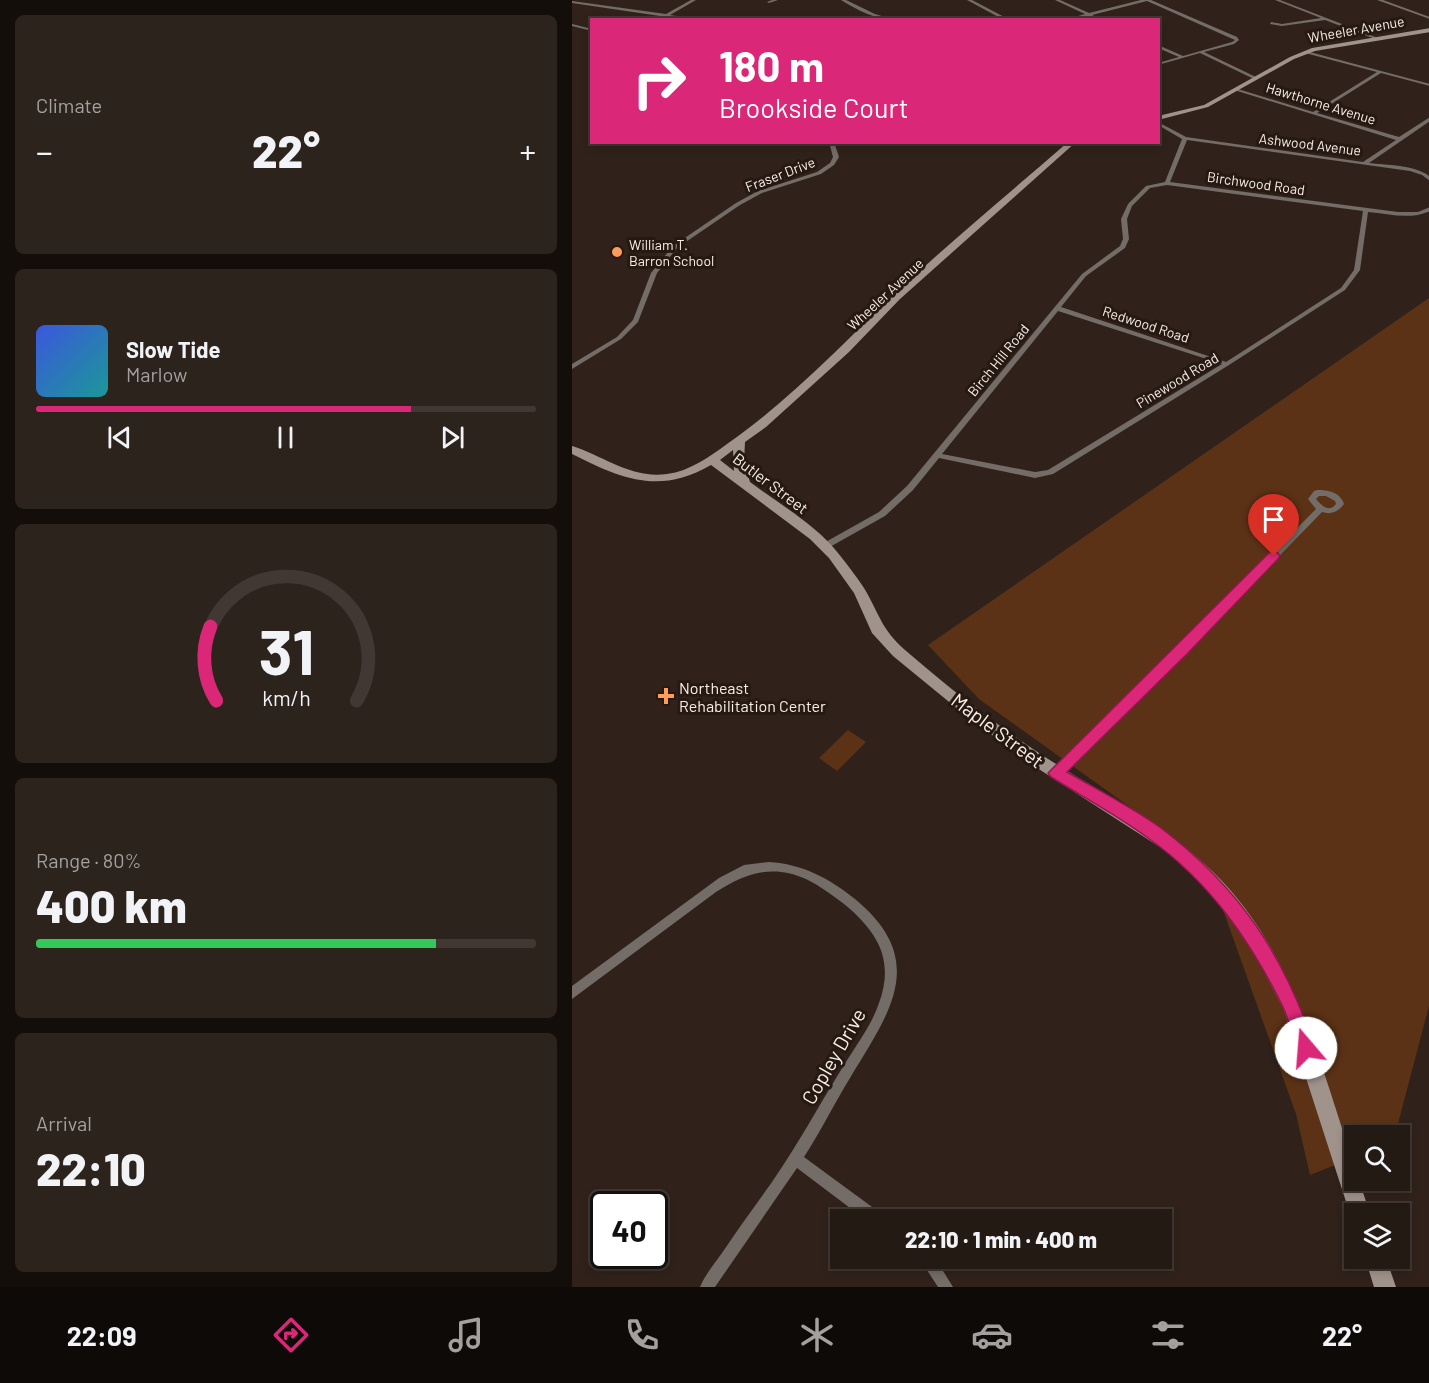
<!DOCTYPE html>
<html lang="en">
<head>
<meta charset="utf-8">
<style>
  body { margin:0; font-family:Barlow,sans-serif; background:#2c231d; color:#f1f3f6; height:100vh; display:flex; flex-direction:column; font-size:22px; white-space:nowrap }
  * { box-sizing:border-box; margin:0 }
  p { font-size:20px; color:#a3a1a0 }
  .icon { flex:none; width:33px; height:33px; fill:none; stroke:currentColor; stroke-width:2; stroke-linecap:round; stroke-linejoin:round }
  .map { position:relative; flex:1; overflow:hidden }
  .drawer { display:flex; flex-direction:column; gap:15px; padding:15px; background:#140e0b; width:572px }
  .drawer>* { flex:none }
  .top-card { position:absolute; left:18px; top:18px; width:570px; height:126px; border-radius:0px; box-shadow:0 3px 9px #0003,0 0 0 2px #413834; background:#db2777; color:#fff; overflow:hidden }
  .controls { position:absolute; left:772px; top:1125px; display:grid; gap:12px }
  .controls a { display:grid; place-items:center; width:66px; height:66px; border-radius:0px; background:#241a14; box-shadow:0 3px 9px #0003,0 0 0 2px #413834; font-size:30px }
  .speed { position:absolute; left:18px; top:1191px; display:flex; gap:12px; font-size:30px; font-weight:700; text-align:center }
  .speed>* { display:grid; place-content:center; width:78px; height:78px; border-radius:50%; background:#241a14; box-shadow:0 3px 9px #0003,0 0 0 2px #413834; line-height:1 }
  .speed .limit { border:3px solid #111; border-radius:9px; background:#fff; color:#111 }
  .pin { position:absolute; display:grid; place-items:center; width:51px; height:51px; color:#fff; margin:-62px -26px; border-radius:50% 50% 50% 0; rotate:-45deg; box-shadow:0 0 6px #0007 }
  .pin .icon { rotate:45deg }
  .me { position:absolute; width:66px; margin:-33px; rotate:342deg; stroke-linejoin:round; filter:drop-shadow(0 0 4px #0008) }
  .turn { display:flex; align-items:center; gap:21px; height:126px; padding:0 30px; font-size:27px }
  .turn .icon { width:78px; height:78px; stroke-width:2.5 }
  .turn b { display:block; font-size:42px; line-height:51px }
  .big { font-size:45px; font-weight:800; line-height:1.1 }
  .drawer .card { flex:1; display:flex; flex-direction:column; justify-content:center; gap:9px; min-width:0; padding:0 21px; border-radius:9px; background:#2c231d }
  .drawer .dial { align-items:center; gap:0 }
  .dial svg { height:156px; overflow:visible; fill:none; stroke:#413834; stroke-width:7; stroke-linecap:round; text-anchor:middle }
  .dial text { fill:#f1f3f6; stroke:none }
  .song { display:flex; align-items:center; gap:18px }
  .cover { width:72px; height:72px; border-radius:9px; background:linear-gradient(135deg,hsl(230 70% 55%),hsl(180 70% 35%)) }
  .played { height:6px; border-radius:3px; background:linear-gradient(90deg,#db2777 75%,#413834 75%) }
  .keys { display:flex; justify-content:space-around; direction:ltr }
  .heat { display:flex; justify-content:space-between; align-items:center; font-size:33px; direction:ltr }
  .charge { height:9px; border-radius:4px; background:linear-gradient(90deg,#34c759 80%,#413834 0) }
  .trip { position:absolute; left:258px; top:1209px; width:342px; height:60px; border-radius:0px; background:#241a14; box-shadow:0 3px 9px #0003,0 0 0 2px #413834; font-weight:800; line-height:60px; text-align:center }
  .tabs { display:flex; height:96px; justify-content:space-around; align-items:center; background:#0e0a08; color:#a3a1a0 }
  .tabs .icon { width:42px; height:42px }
  .tabs .active { color:#db2777 }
  .tabs b { font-size:27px; color:#f1f3f6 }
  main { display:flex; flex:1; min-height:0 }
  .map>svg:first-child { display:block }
</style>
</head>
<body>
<main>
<section class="drawer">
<div class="card"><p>Climate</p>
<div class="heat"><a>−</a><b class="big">22°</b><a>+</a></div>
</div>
<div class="card">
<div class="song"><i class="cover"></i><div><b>Slow Tide</b><p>Marlow</p></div></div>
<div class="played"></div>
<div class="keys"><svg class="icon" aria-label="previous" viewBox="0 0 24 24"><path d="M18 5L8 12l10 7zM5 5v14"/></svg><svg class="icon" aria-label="pause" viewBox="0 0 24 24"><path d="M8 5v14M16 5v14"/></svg><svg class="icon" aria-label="next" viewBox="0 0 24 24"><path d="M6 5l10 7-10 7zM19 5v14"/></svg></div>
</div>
<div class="card dial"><svg viewBox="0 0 100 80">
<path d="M14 69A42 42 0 1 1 86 69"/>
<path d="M14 69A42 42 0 0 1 11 31" stroke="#db2777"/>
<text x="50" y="56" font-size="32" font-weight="700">31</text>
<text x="50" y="72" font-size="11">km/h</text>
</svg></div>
<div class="card"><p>Range · 80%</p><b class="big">400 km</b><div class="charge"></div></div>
<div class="card"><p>Arrival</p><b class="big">22:10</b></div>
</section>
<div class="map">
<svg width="858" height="1287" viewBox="0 0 858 1287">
  <rect width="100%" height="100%" fill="#30221a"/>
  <!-- green -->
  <path fill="#5c3216" d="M 857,298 L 858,1002 L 823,1135 L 783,1136 L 783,1157 L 738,1175 L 724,1114 L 650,907 L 569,815 L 407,699 L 356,645 Z
    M 276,730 L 294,742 L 265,771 L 247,758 Z"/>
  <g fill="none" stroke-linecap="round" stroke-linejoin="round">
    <!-- street -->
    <path fill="#736c67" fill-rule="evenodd" d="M 119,0 L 124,0 L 98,15 L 129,20 L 115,20 L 0,3 L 0,1 L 94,14 Z
      M 200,0 L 206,0 L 197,3 L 195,2 Z
      M 269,0 L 274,0 L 303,14 L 323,20 C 304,20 285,10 269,0 Z
      M 395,0 L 400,0 L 438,20 L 432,20 Z
      M 483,0 L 488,0 L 517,13 L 569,0 L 579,0 L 665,37 L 667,40 L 662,44 L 632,52 L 686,78 L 682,79 L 628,53 L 586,65 L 586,63 L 607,57 L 586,48 L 586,45 L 611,56 L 660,42 L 663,40 L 575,1 L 520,15 L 531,20 C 525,20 520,16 515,16 C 507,16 500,20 492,20 L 513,14 Z
      M 703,0 L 708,0 L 806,38 L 803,39 L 753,20 L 710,26 L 698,24 L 699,22 L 710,24 L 749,18 Z
      M 805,0 L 811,0 L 858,17 L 858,19 Z
      M 0,24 L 20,29 L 20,31 L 0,26 Z
      M 734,51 L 858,84 L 858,86 L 809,73 L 745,113 L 827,137 L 858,117 L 858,121 L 797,163 C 813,165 846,165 858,177 L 858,181 L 850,175 L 838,171 L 615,140 L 598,182 L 826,212 L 846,212 L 858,207 L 858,211 C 839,220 817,214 796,212 L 788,270 L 773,290 L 657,365 L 481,474 L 463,478 L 367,458 L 341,490 L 313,516 L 256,548 L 250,548 L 249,546 L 250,544 L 307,512 L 335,486 L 510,274 L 548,246 L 551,239 L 549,219 L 556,204 L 574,186 L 593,182 L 610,139 L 586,125 L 586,122 L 614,137 L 791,162 L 824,140 L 662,90 L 666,89 L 741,112 L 805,72 L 733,53 ZM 595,185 L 791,211 L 782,270 L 769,288 L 654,362 L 489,307 L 514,276 L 553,248 L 557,239 L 555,219 L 560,206 L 578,188 ZM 486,311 L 650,364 L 476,470 L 463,472 L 370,454 Z
      M 257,142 L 262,142 L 267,157 L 262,165 L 249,174 L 190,193 L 168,205 L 105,248 L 85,273 L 66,322 L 49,339 L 0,369 L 0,364 L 45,337 L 61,320 L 79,273 L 101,246 L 164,203 L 186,191 L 245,172 L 258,163 L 261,157 Z
      M 745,490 C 756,490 768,492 772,504 C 766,512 759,515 750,512 L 613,653 L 488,776 L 484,777 L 480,776 L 479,773 L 480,770 L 607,647 L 744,509 L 736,499 L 742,491 ZM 747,496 L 754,496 L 763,501 L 764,504 C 757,513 750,506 744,499 Z
      M 197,862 C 230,864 257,878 283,899 C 358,961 317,1013 278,1078 C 262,1104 249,1131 232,1157 L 311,1215 L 313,1220 L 294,1220 L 225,1168 L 143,1287 L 128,1287 C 133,1275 142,1264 150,1253 C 166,1229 183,1206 200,1182 C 225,1146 246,1107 269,1070 C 282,1048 299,1027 307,1003 C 323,960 305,931 272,904 C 260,895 248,886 234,879 C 200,864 174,873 144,892 L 0,999 L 0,986 L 147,878 L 172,865 Z
      M 347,1258 L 363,1258 L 381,1287 L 366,1287 Z"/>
    <!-- secondary -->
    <path fill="#a0938c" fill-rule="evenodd" d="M 858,28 L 858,32 L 743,51 L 722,59 L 636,107 L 586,120 L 586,116 L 632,105 L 718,57 L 740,48 Z
      M 496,142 L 504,142 L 328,299 L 277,352 L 194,427 L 173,442 L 172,462 L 178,482 C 207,504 243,524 266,553 C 275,564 284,576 292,588 C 307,613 309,629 333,650 C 377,688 424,725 473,757 C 529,793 593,825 641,872 C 721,949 749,1067 783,1168 L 783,1180 L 787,1180 L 798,1214 L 783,1214 L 783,1222 L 778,1214 L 712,1010 L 683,954 L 649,906 L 630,884 L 594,851 L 459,764 L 393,715 L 321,656 L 300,633 L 282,593 L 257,558 L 238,539 L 139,465 C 87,495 50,479 0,454 L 0,446 C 32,456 59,479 95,474 C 118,471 137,457 155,444 C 217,401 267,347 321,296 C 377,242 438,193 496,142 ZM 161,450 L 162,471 L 148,460 Z
      M 793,1258 L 814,1258 L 824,1287 L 802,1287 Z"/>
  </g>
  <!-- route -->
  <path fill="#db2777" stroke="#8e194d" stroke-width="1.5" d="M 702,551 L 706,553 L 708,556 L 706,559 L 615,654 L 495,772 C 526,790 560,807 589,828 C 668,888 712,955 743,1048 L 740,1055 L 734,1058 L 727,1055 C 721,1039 718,1022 711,1007 C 678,940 637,881 576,838 C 545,815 511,797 479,777 L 476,773 L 697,553 Z"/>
  <!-- markers -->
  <g fill="#ff9b5b" stroke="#261911" stroke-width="2">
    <circle cx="45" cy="252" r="6"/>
    <path d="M91 687h6v6h6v6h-6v6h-6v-6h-6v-6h6z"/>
  </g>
  <g text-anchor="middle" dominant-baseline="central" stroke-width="6" stroke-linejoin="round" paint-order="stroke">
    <!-- far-street labels -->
    <g font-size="14" fill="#f8eee9" stroke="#261911">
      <text transform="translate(784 29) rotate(-10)">Wheeler Avenue</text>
      <text transform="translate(749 103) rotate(17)">Hawthorne Avenue</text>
      <text transform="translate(738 144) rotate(7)">Ashwood Avenue</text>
      <text transform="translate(208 174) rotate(-21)">Fraser Drive</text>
      <text transform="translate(684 183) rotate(8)">Birchwood Road</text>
      <text transform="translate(313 294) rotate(-43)">Wheeler Avenue</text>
      <text transform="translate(574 324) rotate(18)">Redwood Road</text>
      <text transform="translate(426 360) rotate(-51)">Birch Hill Road</text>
      <text transform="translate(605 380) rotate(-31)">Pinewood Road</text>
    </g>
    <!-- far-poi labels -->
    <g font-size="14" fill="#f8eee9" stroke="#261911" text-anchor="start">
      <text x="57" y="244">William T.<tspan x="57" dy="16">Barron School</tspan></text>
    </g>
    <!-- street labels -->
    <g font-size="16" fill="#f8eee9" stroke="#261911">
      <text transform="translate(199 483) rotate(37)">Butler Street</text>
    </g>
    <!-- poi labels -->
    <g font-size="16" fill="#f8eee9" stroke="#261911" text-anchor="start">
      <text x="107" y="687">Northeast<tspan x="107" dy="18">Rehabilitation Center</tspan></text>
    </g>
    <!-- near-street labels -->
    <g font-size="20" fill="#f8eee9" stroke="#261911">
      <text transform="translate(426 730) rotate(37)">Maple Street</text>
      <text transform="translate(261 1056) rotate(-60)">Copley Drive</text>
    </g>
  </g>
</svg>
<div class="controls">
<a><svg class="icon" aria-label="search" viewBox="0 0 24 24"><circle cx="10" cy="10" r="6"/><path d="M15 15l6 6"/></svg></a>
<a><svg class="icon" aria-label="layers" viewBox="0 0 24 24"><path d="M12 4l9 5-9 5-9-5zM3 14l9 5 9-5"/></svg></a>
</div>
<div class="speed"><div class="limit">40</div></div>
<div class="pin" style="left:702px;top:556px;background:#d93025"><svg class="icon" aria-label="arrive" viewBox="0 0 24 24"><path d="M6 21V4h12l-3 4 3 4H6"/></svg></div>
<svg class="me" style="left:734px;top:1048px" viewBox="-20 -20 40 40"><circle r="19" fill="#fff"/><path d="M0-13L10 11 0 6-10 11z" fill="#db2777"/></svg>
<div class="trip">22:10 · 1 min · 400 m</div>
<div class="top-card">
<div class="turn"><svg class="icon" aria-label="right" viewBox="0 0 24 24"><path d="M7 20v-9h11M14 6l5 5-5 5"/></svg><div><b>180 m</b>Brookside Court</div></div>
</div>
</div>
</main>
<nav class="tabs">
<b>22:09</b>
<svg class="icon active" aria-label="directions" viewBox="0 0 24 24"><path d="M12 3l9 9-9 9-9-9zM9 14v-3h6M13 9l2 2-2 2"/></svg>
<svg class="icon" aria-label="music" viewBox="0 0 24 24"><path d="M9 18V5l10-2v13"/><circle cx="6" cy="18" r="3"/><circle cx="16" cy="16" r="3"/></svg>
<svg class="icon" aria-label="phone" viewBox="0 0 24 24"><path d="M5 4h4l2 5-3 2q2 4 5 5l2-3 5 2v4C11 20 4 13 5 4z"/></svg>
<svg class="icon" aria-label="climate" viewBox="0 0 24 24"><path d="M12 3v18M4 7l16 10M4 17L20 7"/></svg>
<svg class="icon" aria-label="car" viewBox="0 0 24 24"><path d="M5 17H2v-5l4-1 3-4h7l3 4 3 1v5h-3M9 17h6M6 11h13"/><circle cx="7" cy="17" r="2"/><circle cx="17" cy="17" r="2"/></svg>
<svg class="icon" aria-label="filters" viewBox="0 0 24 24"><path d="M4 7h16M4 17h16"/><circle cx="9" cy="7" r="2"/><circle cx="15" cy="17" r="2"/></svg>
<b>22°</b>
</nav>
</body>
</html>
